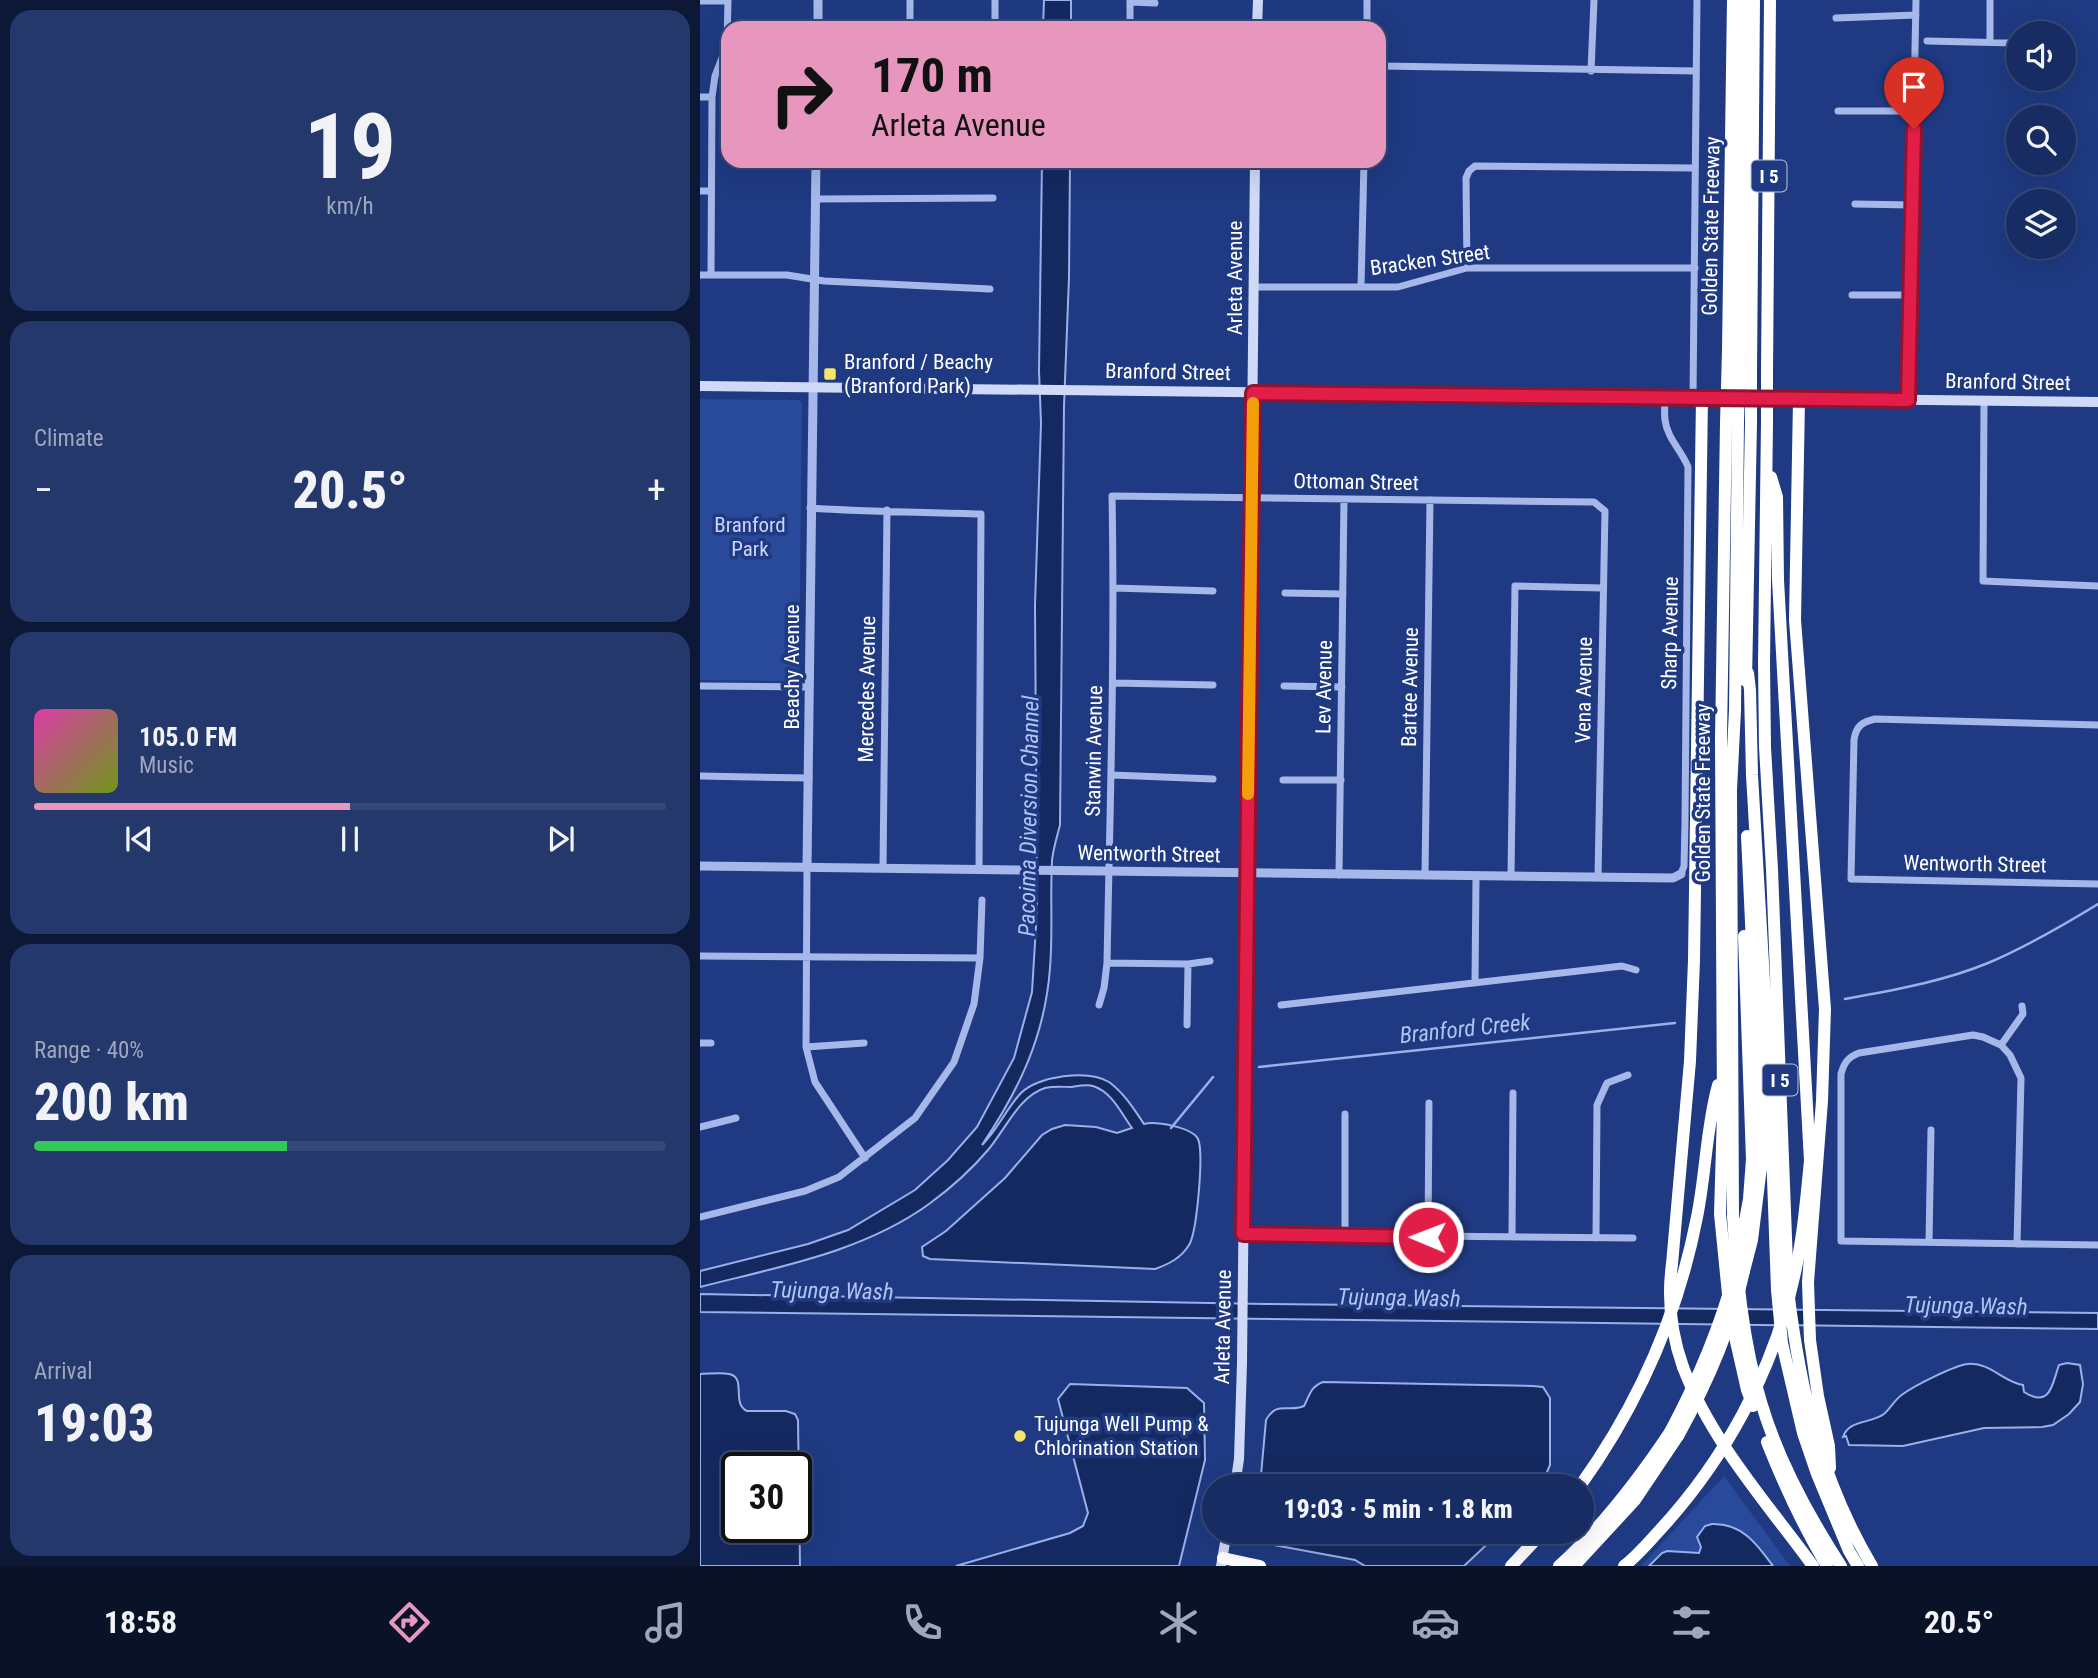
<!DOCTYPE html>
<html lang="en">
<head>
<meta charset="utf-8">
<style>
  body { margin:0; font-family:"Roboto Condensed",sans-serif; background:#24386b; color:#f1f3f6; height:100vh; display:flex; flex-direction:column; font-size:26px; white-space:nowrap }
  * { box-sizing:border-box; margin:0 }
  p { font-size:23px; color:#9ea7be }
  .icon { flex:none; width:38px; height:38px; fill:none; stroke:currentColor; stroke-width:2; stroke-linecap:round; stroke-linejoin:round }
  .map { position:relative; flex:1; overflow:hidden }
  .panel { display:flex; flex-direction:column; gap:10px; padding:10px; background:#0d1836; width:700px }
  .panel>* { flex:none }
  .hud { position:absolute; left:21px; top:21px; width:665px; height:147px; border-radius:21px; box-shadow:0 7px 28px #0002,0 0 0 2px #364877; background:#e797bd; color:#111; overflow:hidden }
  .buttons { position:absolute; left:1306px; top:21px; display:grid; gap:14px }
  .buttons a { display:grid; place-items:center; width:70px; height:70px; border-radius:50%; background:#172c62; box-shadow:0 7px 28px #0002,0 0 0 2px #364877; font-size:35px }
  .speed { position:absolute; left:21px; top:1452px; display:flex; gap:14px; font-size:35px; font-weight:700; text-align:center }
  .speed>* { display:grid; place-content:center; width:91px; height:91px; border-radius:50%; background:#172c62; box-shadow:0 7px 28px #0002,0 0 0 2px #364877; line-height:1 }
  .speed .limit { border:4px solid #111; border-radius:10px; background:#fff; color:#111 }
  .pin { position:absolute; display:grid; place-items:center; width:60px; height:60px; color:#fff; margin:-72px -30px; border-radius:50% 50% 50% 0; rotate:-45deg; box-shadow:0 0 7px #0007 }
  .pin .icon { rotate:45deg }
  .me { position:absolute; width:77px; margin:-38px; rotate:271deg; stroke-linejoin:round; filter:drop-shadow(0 0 5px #0008) }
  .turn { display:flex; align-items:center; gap:24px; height:147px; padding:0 35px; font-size:32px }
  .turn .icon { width:91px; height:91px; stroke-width:2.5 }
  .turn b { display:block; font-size:49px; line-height:60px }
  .big { font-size:52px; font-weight:800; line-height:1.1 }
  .panel .card { flex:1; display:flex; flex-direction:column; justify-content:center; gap:10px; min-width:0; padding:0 24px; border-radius:21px; background:#24386b }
  .panel .dial { align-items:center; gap:0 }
  .dial b { font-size:91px; line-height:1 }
  .song { display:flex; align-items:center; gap:21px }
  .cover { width:84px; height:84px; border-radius:10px; background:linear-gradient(135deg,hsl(320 70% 55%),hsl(80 70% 35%)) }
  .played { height:7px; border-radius:4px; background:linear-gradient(90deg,#e797bd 50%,#364877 50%) }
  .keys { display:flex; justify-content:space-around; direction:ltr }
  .heat { display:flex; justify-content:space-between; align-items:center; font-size:38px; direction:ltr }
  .charge { height:10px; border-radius:5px; background:linear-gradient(90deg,#34c759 40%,#364877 0) }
  .trip { position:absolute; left:502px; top:1474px; width:392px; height:70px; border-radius:35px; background:#172c62; box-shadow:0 7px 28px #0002,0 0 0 2px #364877; font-weight:800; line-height:70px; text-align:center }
  .menu { display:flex; height:112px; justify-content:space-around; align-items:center; background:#091227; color:#9ea7be }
  .menu .icon { width:49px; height:49px }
  .menu .active { color:#e797bd }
  .menu b { font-size:32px; color:#f1f3f6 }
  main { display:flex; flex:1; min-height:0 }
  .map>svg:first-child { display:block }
</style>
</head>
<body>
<main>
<section class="panel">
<div class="card dial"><b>19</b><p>km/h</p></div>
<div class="card"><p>Climate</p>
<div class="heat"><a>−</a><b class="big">20.5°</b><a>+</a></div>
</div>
<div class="card">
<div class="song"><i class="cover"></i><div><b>105.0 FM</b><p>Music</p></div></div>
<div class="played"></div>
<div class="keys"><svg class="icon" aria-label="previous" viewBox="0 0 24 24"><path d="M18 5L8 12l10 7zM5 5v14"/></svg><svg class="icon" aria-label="pause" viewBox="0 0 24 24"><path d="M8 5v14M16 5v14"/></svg><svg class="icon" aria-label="next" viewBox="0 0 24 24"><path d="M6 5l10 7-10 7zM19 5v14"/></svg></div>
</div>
<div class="card"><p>Range · 40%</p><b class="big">200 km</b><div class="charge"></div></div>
<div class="card"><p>Arrival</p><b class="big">19:03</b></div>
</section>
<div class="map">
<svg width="1398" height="1566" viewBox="0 0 1398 1566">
  <rect width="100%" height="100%" fill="#1f3a82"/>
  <!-- green -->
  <path fill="#29499a" d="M 0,399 L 99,400 L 102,403 L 99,671 L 96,676 L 87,681 L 0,680 Z
    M 1024,1476 L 1090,1566 L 941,1566 Z"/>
  <!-- water -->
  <path fill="#152961" stroke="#99b1ea" stroke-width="2" fill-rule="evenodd" d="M 344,0 L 371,0 L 371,28 L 343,28 Z
    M 342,161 L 370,161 L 369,277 L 364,406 L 360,825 C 357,837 353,849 352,861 C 350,897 353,933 350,968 C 345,1036 319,1090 282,1145 C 297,1131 306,1109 321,1093 C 338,1076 388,1069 409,1082 C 424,1093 434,1109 444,1124 C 455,1121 492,1127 498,1139 C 504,1153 497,1232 489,1245 C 481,1258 469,1264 455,1269 L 230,1259 L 223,1256 L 222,1247 L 246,1231 L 305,1178 L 342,1135 L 352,1129 L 365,1125 L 396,1127 L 417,1133 L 432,1128 C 421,1113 412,1092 393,1086 C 387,1084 378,1086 372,1087 C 363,1087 354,1086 345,1088 C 319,1096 305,1130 288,1150 C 271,1170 251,1188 229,1204 C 163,1252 78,1267 0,1287 L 0,1271 L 108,1244 L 148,1230 L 215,1190 L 248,1160 L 277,1127 L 314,1058 L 332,992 L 337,910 L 335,605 L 341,423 L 339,371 Z
    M 0,1294 L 565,1304 L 1398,1313 L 1398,1329 L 0,1312 Z
    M 1367,1363 L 1380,1365 L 1383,1384 L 1380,1402 L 1369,1414 L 1353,1425 L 1342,1427 L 1284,1428 L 1203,1446 L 1149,1445 L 1146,1436 L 1143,1437 C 1149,1419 1171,1424 1184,1414 C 1191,1408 1195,1399 1203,1394 C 1214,1386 1255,1365 1268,1364 C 1290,1362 1303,1382 1323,1385 L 1324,1392 C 1351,1409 1352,1384 1359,1365 Z
    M 0,1374 C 9,1374 20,1372 29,1374 C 47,1377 31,1404 47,1411 L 86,1411 L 95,1414 L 98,1420 L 100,1566 L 0,1566 ZM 37,1468 L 96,1468 L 96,1528 L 37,1528 Z
    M 623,1382 L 833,1386 L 843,1387 L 850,1398 L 850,1465 L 841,1486 L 560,1486 L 566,1420 C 577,1400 588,1413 604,1406 C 610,1395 610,1387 623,1382 Z
    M 370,1384 L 487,1388 L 504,1403 L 505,1460 L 479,1566 L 256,1566 L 370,1533 L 383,1526 L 388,1513 L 358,1399 Z
    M 1012,1524 C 1042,1523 1057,1544 1073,1566 L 949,1566 L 962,1553 L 967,1551 L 999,1553 L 1001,1547 L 997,1537 L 1005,1526 Z
    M 563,1531 L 801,1531 L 764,1566 L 665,1566 L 655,1560 L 574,1545 Z"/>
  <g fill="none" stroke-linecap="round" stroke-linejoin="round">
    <!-- stream -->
    <path stroke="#99b1ea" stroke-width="2.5" d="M 1145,999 C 1193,990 1242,982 1288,963 C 1326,947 1362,926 1398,904
      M 559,1067 L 975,1023
      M 471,1128 L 513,1077"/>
    <!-- minor -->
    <path stroke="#a5b8e9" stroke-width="7" d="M 1290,0 L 1290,41
      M 0,1 L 28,1
      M 430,2 L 455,3
      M 1136,18 L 1216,15
      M 210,28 L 210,0
      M 295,28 L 295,0
      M 430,28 L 430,0
      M 667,28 L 667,0
      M 1227,41 L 1314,43
      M 679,66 L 996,71
      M 891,71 L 894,0
      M 0,97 L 12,97
      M 1138,111 L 1214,111
      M 0,191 L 11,191
      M 116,199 L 293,198
      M 1155,204 L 1213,205
      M 767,268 L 766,178 L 769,171 L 775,166 L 995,168
      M 11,274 L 12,97 L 15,76 L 27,45 L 28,0
      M 0,275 L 87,275 L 124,281 L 290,289
      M 554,287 L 698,287 L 767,268 L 995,268
      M 661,287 L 664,161
      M 1152,295 L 1211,295
      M 965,397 C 965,404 964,413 965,420 C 967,438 982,451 988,467 L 985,822 L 984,866 L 981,874
      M 993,397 L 997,0
      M 1208,400 L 1216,0
      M 1284,402 L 1283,581 L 1398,586
      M 110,508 C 167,512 224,512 281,514 L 279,869
      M 414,588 L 513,591
      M 585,593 L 643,594
      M 413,683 L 513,685
      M 0,686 L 109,687
      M 584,686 L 642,687
      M 1398,725 L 1175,719 C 1162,722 1156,726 1154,740 L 1151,879 L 1398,884
      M 412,775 L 513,779
      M 0,776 L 109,778
      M 583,780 L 641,780
      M 107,868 L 106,1047 L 115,1082 L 165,1158
      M 183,868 L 187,510
      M 639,875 L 644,499
      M 725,875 L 730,500
      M 811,876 L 815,586 L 903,588
      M 0,956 L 280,958
      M 407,963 L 488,964 L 510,961
      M 775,982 L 776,877
      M 399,1005 L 404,988 L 407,963 C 410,807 415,652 412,496 L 894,502 L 905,511 L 898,877
      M 581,1005 L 922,966 L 936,970
      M 487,1025 L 488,964
      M 0,1043 L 11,1043
      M 1301,1045 L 1283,1037 L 1273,1035 L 1159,1053 C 1148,1057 1144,1063 1141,1074 L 1141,1241 L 1398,1245
      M 106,1047 L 164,1043
      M 645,1114 L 645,1235
      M 0,1127 L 36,1118
      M 0,1217 L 105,1191 L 139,1177 L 215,1118 L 254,1062 L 274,1004 L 280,958 L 282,900
      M 543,1234 L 933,1238
      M 728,1237 L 729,1103
      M 812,1237 L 813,1093
      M 896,1238 L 897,1105 L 907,1083 L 928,1075
      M 1229,1242 L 1231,1130
      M 1317,1244 L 1321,1078 L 1310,1055 L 1301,1045 L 1323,1014 L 1322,1006"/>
    <!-- tertiary -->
    <path stroke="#a5b8e9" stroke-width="9" d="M 118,0 L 118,28
      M 0,866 L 973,878 L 981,874
      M 107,868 L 116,161"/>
    <!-- secondary -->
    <path stroke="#d0daf7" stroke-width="10" d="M 557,28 L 558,0
      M 0,386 L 1398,402
      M 535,1486 L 539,1459 L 542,1363 L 555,161
      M 521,1566 L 527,1531"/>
    <!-- motorway -->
    <path stroke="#fff" stroke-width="12" d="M 1040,349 L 1045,0
      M 1028,350 L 1033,0
      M 1051,373 L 1054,0
      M 1067,373 L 1070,0
      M 1099,400 L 1095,620 L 1125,1009 L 1122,1101 L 1108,1282 L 1110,1340 L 1118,1396 L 1129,1446 L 1130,1468
      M 1038,422 L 1035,710 L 1031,790 L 1033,1216 C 1037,1278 1043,1343 1061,1402 C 1078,1460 1108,1515 1141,1566
      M 1067,422 L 1064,663 L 1065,747 L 1072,869 L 1088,1290 C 1100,1389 1120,1479 1172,1566
      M 1026,423 L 1021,738 L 1023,1113 L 1020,1214 L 1028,1294
      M 1071,477 L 1077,497 L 1078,580 L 1110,1161
      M 1048,673 L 1050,690 L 1052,775 L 1069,1066 L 1077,1290 L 1082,1343 L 1103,1433 L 1117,1474 L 1149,1551 L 1158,1566
      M 1046,681 L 1051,422
      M 1039,1253 L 1049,1199 L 1052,1159 L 1044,936
      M 972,1264 L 990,1061 L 994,960 L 1002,397
      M 1044,1271 L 1052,1240 L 1062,1159 L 1047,836
      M 1030,1315 L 1047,1390 L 1053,1406
      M 983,1367 C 1011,1441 1067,1503 1113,1566
      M 1067,1442 C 1084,1485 1103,1526 1127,1566
      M 880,1486 C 938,1405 978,1315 997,1217 C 1006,1173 1006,1128 1018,1085
      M 523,1558 L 560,1566
      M 811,1566 L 844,1531
      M 859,1566 C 902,1527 938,1480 970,1432
      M 874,1566 L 935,1500 L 978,1436"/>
    <!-- motorway-bridge -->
    <path stroke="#fff" stroke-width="12" d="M 1038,422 L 1040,349
      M 1051,422 L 1051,373
      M 1067,422 L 1067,373
      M 1026,423 L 1028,350
      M 972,1264 C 967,1300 971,1333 983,1367
      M 970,1432 C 999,1378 1022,1323 1037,1264
      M 978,1436 C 1007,1384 1031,1330 1044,1271
      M 924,1566 C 937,1556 947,1544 958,1532 C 1024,1461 1073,1372 1094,1277 C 1103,1239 1106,1200 1110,1161"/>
  </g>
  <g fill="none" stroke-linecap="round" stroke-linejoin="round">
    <defs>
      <path id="route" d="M 728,1237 L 543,1234 L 553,393 L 1208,400 L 1214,129"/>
    </defs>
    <!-- route casing -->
    <use href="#route" stroke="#92132f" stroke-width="18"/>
    <!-- route -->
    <use href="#route" stroke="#e11d48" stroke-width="12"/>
    <!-- slow -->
    <path stroke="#f59e0b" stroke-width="12" d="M 548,794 L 553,403"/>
  </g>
  <!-- markers -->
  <g fill="#f7e565" stroke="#1f3a82" stroke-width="2.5">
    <rect x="123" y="367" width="14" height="14" rx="3.5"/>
    <circle cx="320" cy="1436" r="7"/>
  </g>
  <g text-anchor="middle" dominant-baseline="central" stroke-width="7" stroke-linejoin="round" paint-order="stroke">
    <!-- shield labels -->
    <g fill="#1f3a82" stroke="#bcc4da" stroke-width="2">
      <rect x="1051.5" y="160.5" width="35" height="31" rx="5"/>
      <rect x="1062.5" y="1064.5" width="35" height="31" rx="5"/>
    </g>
    <g font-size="19" font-weight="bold" fill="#fff">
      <text x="1069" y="176">I 5</text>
      <text x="1080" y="1080">I 5</text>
    </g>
    <!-- street labels -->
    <g font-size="21" fill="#fff" stroke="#1f3a82">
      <text transform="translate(1011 226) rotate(-89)">Golden State Freeway</text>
      <text transform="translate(730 260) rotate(-8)">Bracken Street</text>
      <text transform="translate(535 278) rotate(-90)">Arleta Avenue</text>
      <text transform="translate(468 372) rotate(1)">Branford Street</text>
      <text transform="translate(1308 382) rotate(1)">Branford Street</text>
      <text transform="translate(656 482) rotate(1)">Ottoman Street</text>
      <text transform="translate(970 633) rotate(-89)">Sharp Avenue</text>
      <text transform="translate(92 667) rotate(-90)">Beachy Avenue</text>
      <text transform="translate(624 687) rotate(-89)">Lev Avenue</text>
      <text transform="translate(710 687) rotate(-89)">Bartee Avenue</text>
      <text transform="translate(167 689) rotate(-89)">Mercedes Avenue</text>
      <text transform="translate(884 690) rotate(-89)">Vena Avenue</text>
      <text transform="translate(394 751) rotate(-89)">Stanwin Avenue</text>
      <text transform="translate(1003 793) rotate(-90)">Golden State Freeway</text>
      <text transform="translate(449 854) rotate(1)">Wentworth Street</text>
      <text transform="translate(1275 864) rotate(1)">Wentworth Street</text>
      <text transform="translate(523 1327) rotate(-89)">Arleta Avenue</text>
    </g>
    <!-- poi labels -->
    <g font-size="21" fill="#fff" stroke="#1f3a82" text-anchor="start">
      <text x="144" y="362">Branford / Beachy<tspan x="144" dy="24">(Branford Park)</tspan></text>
      <text x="334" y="1424">Tujunga Well Pump &amp;<tspan x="334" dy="24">Chlorination Station</tspan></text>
    </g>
    <!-- park labels -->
    <g font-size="21" fill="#cad6f7" stroke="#1f3a82">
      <text x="50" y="525">Branford<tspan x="50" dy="24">Park</tspan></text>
    </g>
    <!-- water labels -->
    <g font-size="23" font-style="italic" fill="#b1c3f0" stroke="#1f3a82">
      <text transform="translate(329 816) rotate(-89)">Pacoima Diversion Channel</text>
      <text transform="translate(765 1029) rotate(-6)">Branford Creek</text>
      <text transform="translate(132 1291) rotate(1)">Tujunga Wash</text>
      <text transform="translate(699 1298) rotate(1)">Tujunga Wash</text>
      <text transform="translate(1266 1306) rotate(1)">Tujunga Wash</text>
    </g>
  </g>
</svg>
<div class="buttons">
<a><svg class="icon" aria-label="sound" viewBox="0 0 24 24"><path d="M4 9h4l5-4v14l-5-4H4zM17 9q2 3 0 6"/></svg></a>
<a><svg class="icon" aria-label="search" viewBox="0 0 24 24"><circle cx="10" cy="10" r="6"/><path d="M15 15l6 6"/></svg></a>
<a><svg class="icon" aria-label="layers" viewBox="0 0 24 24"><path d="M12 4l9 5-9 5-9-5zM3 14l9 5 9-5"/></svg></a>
</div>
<div class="speed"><div class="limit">30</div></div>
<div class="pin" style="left:1214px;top:129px;background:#d93025"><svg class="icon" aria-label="arrive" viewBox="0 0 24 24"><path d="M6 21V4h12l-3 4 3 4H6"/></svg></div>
<svg class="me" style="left:728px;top:1237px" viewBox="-20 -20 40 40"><circle r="17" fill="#e11d48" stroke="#fff" stroke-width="3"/><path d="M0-11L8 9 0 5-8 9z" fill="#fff"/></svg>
<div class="trip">19:03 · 5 min · 1.8 km</div>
<div class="hud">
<div class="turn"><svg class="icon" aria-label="right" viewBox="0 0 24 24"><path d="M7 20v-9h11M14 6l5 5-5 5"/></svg><div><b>170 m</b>Arleta Avenue</div></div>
</div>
</div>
</main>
<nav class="menu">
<b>18:58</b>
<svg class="icon active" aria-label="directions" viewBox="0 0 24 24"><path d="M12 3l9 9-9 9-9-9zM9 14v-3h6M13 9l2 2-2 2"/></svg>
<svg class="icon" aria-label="music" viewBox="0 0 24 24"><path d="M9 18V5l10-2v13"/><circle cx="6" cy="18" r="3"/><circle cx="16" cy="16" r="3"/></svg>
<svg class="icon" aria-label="phone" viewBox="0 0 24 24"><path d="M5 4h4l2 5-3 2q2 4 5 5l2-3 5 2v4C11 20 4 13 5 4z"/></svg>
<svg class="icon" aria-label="climate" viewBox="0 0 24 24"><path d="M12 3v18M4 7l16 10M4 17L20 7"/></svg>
<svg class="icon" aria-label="car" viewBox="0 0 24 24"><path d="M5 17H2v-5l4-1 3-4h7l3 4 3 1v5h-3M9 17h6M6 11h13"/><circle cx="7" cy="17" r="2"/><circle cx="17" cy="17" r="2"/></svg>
<svg class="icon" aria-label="filters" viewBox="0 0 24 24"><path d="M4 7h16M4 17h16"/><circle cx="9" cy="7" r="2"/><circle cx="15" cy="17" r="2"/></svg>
<b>20.5°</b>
</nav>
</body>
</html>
